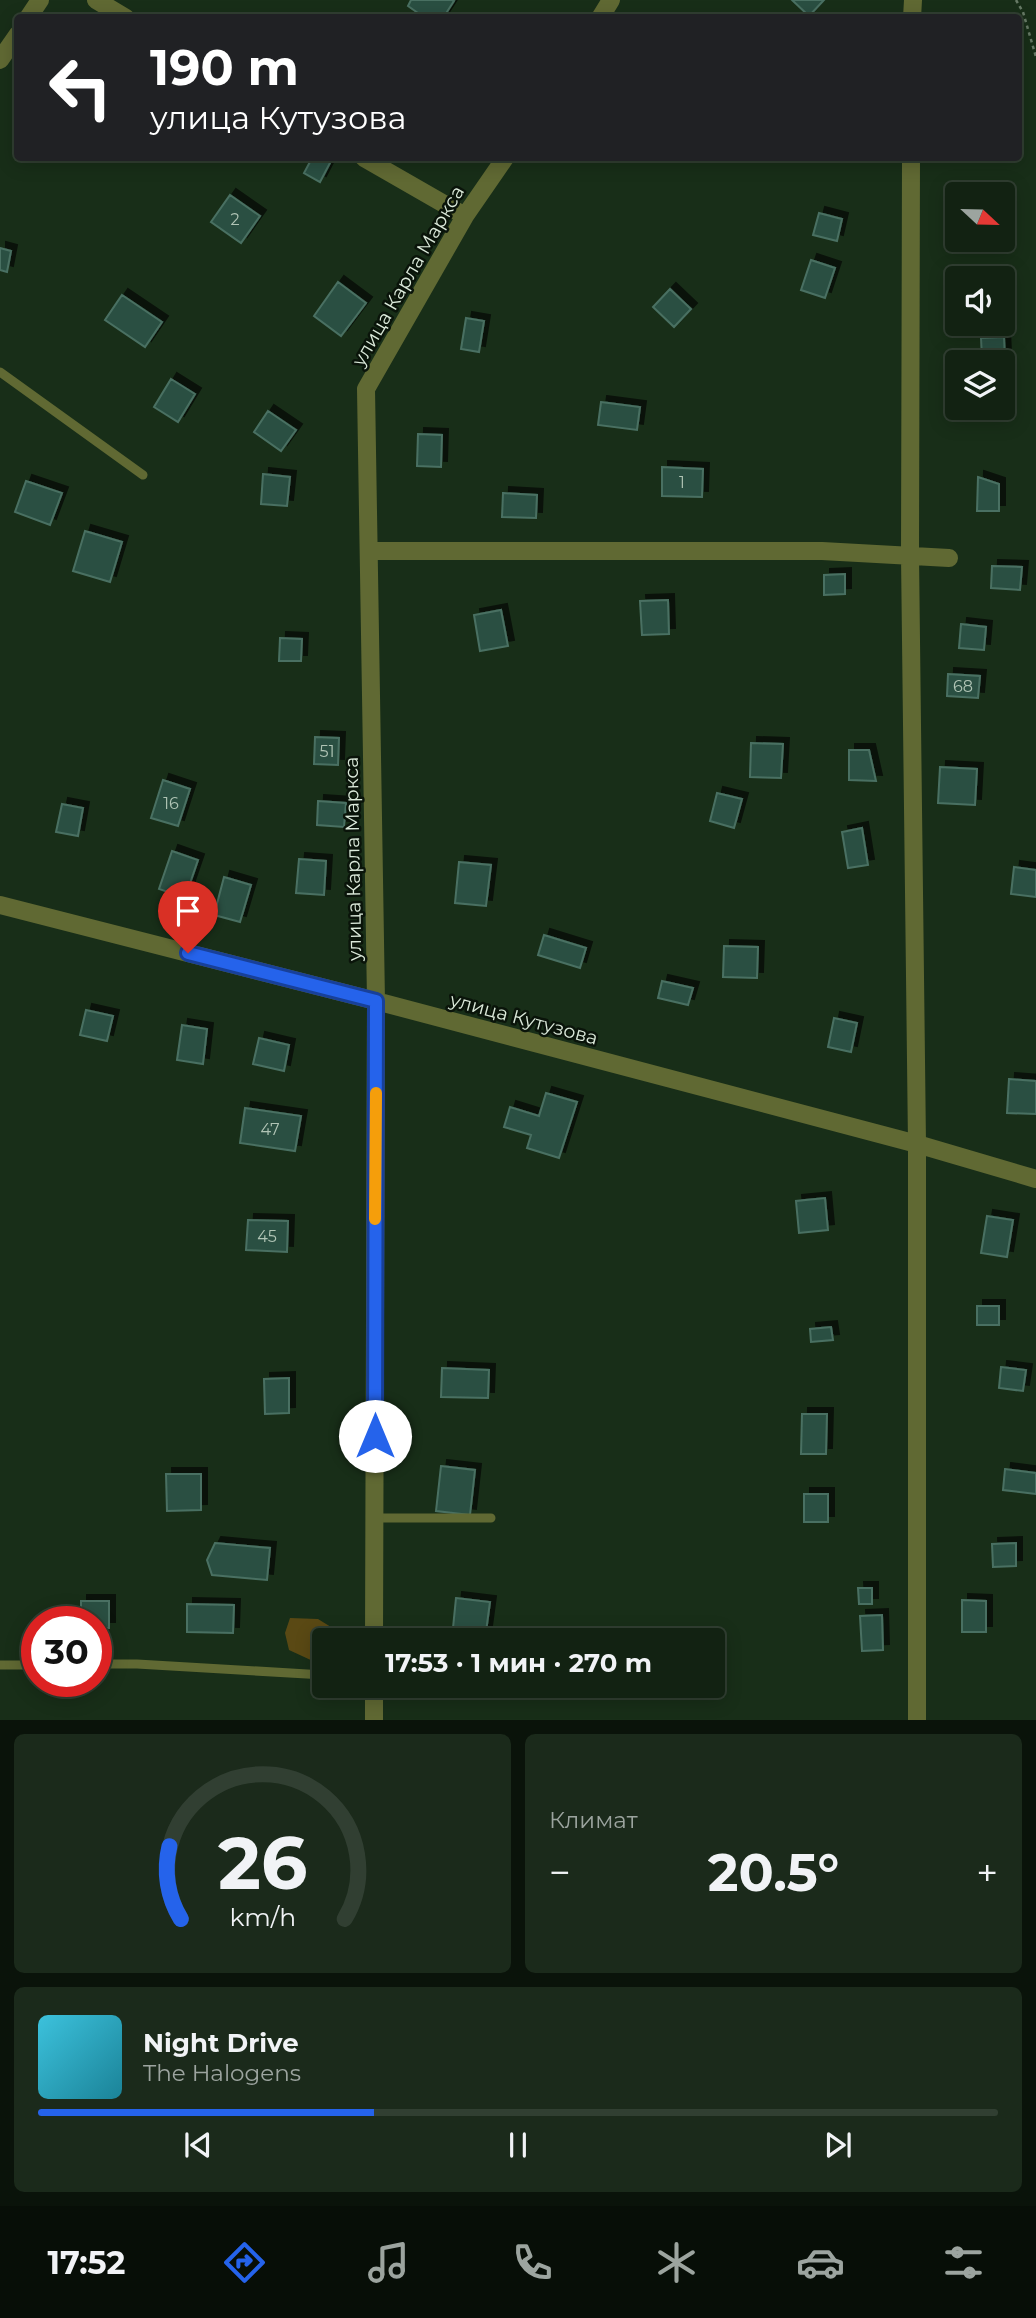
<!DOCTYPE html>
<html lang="ru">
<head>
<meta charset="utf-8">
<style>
  body { margin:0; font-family:Montserrat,sans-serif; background:#1b2a1b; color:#f1f3f6; height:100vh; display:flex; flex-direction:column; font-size:26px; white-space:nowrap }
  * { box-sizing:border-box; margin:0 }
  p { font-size:23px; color:#9ca49f }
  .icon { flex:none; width:38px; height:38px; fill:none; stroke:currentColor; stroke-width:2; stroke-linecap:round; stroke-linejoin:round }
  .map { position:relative; height:1720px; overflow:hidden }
  .drawer { display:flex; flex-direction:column; gap:14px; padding:14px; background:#0a130a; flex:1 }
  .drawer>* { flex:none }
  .hud { position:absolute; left:14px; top:14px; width:1008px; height:147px; border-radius:7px; box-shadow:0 4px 18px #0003,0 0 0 2px #313f32; background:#202124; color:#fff; overflow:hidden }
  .needle { width:46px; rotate:112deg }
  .buttons { position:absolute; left:945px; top:182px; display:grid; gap:14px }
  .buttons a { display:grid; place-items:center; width:70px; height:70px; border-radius:7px; background:#122212; box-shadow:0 4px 18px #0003,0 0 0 2px #313f32; font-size:35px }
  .speed { position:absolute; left:21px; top:1606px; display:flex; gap:14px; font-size:35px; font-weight:700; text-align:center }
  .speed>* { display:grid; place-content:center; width:91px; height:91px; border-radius:50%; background:#122212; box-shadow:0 4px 18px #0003,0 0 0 2px #313f32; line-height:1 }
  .speed .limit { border:10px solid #d22; background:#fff; color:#111 }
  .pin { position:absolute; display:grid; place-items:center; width:60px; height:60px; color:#fff; margin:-72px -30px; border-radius:50% 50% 50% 0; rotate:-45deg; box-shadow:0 0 7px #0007 }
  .pin .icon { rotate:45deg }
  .me { position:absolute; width:77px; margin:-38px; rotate:0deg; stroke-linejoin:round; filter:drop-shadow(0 0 5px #0008) }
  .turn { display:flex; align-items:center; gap:24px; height:147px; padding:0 21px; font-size:32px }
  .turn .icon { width:91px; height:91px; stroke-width:2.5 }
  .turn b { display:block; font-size:49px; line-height:60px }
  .big { font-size:52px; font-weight:700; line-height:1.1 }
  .drawer .card { flex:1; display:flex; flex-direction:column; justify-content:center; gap:10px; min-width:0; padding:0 24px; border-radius:10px; background:#1b2a1b }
  .drawer .dial { align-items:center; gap:0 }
  .dial svg { height:182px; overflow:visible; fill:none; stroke:#313f32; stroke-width:7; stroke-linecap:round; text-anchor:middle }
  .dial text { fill:#f1f3f6; stroke:none }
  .song { display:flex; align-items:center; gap:21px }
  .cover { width:84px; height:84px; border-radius:10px; background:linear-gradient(135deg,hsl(190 70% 55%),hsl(190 70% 35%)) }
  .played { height:7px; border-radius:4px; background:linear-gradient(90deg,#2563eb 35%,#313f32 35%) }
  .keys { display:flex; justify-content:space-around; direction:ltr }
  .heat { display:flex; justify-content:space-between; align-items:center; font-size:38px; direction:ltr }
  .drawer .tiles { flex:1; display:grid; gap:14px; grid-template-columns:1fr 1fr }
  .card:last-child { grid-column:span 2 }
  .trip { position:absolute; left:312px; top:1628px; width:413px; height:70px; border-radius:7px; background:#122212; box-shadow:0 4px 18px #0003,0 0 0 2px #313f32; font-weight:700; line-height:70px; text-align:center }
  .tabs { display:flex; height:112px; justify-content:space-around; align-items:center; background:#070e07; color:#9ca49f }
  .tabs .icon { width:49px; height:49px }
  .tabs .on { color:#2563eb }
  .tabs b { font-size:32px; color:#f1f3f6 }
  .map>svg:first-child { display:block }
</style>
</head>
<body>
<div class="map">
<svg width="1036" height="1720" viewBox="0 0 1036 1720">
  <defs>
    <filter id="shadow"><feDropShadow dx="6" dy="-6" stdDeviation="0" flood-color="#0009"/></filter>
  </defs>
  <rect width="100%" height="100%" fill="#182e18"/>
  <!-- green -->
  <path fill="#5a4914" d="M 290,1618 L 318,1619 L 339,1632 L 339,1640 L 324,1640 L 324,1660 L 315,1662 L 289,1650 L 285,1633 Z"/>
  <!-- building -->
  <path fill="#2a5043" stroke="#4a7062" stroke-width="2" filter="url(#shadow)" d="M 411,0 L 452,0 L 454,1 L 443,18 L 425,18 L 408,6 Z
    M 792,0 L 824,0 L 809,16 Z
    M 312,158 L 324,158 L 331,161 L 320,182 L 304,173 Z
    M 230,195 L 260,216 L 241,243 L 211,222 Z
    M 819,213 L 842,219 L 837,241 L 813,235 Z
    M 0,248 L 11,251 L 7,272 L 0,270 Z
    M 811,260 L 835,268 L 825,298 L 801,290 Z
    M 338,282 L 366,303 L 341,336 L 314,316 Z
    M 670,289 L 691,309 L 674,327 L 653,307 Z
    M 122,295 L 162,322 L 145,347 L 105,320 Z
    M 466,318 L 484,321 L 479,352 L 461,349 Z
    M 1004,337 L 1005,358 L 982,359 L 981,338 Z
    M 171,379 L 195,394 L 178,422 L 154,407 Z
    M 601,402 L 640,407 L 637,430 L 598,425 Z
    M 268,411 L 296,430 L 281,451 L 254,432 Z
    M 418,434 L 442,435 L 441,467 L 417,466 Z
    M 662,467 L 703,469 L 702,497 L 662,496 Z
    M 263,474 L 290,477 L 287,506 L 261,504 Z
    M 978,477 L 999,484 L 999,511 L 977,511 Z
    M 26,481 L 62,493 L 50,525 L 15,512 Z
    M 503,493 L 537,495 L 536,518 L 502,517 Z
    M 85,531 L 122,542 L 110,582 L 73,571 Z
    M 992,566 L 1022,567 L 1020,590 L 991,588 Z
    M 845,574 L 845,594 L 824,595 L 824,575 Z
    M 668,600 L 669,634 L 642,635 L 640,601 Z
    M 501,610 L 508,646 L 480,651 L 474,615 Z
    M 961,624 L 986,627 L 984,650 L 959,648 Z
    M 280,638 L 302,639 L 301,661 L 279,661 Z
    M 948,674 L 980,676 L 978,698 L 947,696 Z
    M 315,737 L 339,738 L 338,765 L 314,764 Z
    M 751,743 L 783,744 L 781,778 L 750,777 Z
    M 849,750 L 869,750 L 876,781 L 849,780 Z
    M 940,767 L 977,769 L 975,805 L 938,803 Z
    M 163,780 L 190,789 L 178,826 L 151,818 Z
    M 717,793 L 742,799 L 734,828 L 710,821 Z
    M 318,801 L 346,803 L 344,827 L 317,825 Z
    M 62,804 L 83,808 L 78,836 L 56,832 Z
    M 862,828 L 868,865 L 848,868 L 842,832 Z
    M 172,851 L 198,860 L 185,898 L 159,889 Z
    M 299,859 L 326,861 L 324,895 L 296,893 Z
    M 459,862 L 491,865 L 486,906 L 455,903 Z
    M 1014,867 L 1036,870 L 1036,897 L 1011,894 Z
    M 224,877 L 251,885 L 240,922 L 214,915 Z
    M 544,935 L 586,948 L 580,968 L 538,955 Z
    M 724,946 L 758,947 L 757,978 L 723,977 Z
    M 662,981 L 693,988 L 688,1005 L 658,998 Z
    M 86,1010 L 113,1016 L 107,1041 L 80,1035 Z
    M 834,1018 L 857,1023 L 851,1052 L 828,1047 Z
    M 182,1025 L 207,1029 L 203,1064 L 177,1060 Z
    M 259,1038 L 289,1045 L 284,1071 L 253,1064 Z
    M 1009,1079 L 1036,1081 L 1036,1114 L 1007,1113 Z
    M 546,1093 L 577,1102 L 559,1158 L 527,1148 L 531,1135 L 504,1127 L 510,1107 L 539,1116 Z
    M 245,1108 L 301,1116 L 295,1151 L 240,1143 Z
    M 825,1198 L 828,1230 L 799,1233 L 796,1201 Z
    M 987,1216 L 1013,1220 L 1007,1257 L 981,1253 Z
    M 248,1220 L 288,1221 L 287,1252 L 246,1250 Z
    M 977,1306 L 999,1306 L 999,1325 L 977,1325 Z
    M 831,1327 L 833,1340 L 811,1342 L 810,1329 Z
    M 1001,1367 L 1026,1370 L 1023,1391 L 999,1388 Z
    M 442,1368 L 489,1370 L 488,1398 L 441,1397 Z
    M 289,1378 L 289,1413 L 265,1414 L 264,1379 Z
    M 802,1414 L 827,1414 L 826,1454 L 801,1454 Z
    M 441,1466 L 475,1470 L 470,1515 L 436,1511 Z
    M 1005,1469 L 1036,1473 L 1036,1494 L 1003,1490 Z
    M 166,1474 L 201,1474 L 201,1510 L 167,1511 Z
    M 804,1494 L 828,1494 L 828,1522 L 804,1522 Z
    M 215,1543 L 270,1548 L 267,1580 L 212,1575 L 207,1560 Z
    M 1016,1543 L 1016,1566 L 993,1567 L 992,1544 Z
    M 858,1588 L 872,1588 L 872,1604 L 859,1604 Z
    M 456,1598 L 490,1602 L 486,1632 L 453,1628 Z
    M 962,1600 L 986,1601 L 986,1632 L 962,1632 Z
    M 81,1601 L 109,1601 L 109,1628 L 96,1628 L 96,1622 L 81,1622 Z
    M 187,1604 L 234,1605 L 233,1633 L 187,1632 Z
    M 882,1615 L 883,1650 L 862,1651 L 860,1616 Z
    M 452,1685 L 488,1685 L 488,1697 L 452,1698 Z"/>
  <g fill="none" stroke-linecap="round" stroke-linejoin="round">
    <!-- path -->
    <path stroke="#677a66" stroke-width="2.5" stroke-dasharray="3.5 3.5" stroke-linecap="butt" d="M 1016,0 L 1023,12 L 1036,57"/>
    <!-- service -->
    <path stroke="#606933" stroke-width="9" d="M 0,372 L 143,475
      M 375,1518 L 491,1518
      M 96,1664 L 137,1664 L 324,1675
      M 0,1665 L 37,1665"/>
    <!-- minor -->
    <path stroke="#606933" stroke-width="18" d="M 96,0 L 126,18
      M 28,18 L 40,0
      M 600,18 L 611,0
      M 912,18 L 913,0
      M 0,60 L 18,34
      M 364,158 L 465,216
      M 911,158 L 910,556 L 917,1144 L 917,1720
      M 369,551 L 822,551 L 949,558
      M 0,905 L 376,1001 L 917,1144 L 1036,1179
      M 374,1640 L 376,1001 L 366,389 L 465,216 L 505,158
      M 374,1720 L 374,1685"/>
  </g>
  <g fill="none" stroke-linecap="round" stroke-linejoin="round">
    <defs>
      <path id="route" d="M 188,953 L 376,1001 L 375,1436"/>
    </defs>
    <!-- route casing -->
    <use href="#route" stroke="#184099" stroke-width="18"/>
    <!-- route -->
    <use href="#route" stroke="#2563eb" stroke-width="12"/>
    <!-- slow -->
    <path stroke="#f59e0b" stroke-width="12" d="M 375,1219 L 376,1093"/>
  </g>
  <g text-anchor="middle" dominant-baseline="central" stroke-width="5" stroke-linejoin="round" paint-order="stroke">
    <!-- number labels -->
    <g font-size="16" fill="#b0c4b5">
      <text x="235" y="219">2</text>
      <text x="682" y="482">1</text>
      <text x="963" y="686">68</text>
      <text x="327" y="751">51</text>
      <text x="171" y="803">16</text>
      <text x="270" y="1129">47</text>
      <text x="267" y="1236">45</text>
    </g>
    <!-- street labels -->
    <g font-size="19" fill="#dceadb" stroke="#0a140a">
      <text transform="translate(408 276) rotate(-60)">улица Карла Маркса</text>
      <text transform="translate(353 859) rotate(-91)">улица Карла Маркса</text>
      <text transform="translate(524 1019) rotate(15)">улица Кутузова</text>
    </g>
  </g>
</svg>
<div class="buttons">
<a><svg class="needle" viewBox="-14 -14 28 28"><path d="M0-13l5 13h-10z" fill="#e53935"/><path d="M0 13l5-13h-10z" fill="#9ca49f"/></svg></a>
<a><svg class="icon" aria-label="sound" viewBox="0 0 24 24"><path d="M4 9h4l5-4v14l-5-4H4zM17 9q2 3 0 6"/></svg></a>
<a><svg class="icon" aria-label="layers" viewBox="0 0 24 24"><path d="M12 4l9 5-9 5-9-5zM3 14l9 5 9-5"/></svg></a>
</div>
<div class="speed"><div class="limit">30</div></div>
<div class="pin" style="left:188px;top:953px;background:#d93025"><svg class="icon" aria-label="arrive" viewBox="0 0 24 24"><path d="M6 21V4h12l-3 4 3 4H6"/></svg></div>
<svg class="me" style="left:375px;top:1436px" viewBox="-20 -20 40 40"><circle r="19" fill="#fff"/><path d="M0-13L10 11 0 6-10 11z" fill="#2563eb"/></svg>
<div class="trip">17:53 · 1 мин · 270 m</div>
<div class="hud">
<div class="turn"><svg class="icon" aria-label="left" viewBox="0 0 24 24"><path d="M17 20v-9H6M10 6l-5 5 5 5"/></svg><div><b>190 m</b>улица Кутузова</div></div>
</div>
</div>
<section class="drawer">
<div class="tiles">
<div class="card dial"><svg viewBox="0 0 100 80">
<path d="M14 69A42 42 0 1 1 86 69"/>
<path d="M14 69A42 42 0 0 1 9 37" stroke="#2563eb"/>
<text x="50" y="56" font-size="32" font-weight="700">26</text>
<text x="50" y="72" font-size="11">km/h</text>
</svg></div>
<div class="card"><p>Климат</p>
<div class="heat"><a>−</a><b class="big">20.5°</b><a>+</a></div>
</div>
<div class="card">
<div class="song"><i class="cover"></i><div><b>Night Drive</b><p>The Halogens</p></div></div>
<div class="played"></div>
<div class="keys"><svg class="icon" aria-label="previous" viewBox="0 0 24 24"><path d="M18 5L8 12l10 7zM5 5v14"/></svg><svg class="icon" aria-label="pause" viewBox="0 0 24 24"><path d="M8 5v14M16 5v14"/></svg><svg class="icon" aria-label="next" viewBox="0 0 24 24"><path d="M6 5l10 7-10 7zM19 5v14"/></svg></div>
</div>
</div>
</section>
<nav class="tabs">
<b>17:52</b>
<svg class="icon on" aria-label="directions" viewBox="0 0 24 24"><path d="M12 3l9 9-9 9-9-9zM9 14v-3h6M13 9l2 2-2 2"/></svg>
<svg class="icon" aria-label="music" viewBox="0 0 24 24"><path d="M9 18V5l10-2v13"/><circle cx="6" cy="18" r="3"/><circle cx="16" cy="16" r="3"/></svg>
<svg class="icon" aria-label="phone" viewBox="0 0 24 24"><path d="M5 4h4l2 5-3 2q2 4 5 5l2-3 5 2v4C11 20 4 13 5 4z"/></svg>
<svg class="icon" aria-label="climate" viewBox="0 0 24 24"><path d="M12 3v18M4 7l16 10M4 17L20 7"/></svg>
<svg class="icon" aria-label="car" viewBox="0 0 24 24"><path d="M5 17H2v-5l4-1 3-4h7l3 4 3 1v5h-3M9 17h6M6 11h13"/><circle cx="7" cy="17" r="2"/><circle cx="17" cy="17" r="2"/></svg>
<svg class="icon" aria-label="filters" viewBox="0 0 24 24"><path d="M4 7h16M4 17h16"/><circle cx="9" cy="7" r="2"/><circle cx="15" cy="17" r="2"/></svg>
</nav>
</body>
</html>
